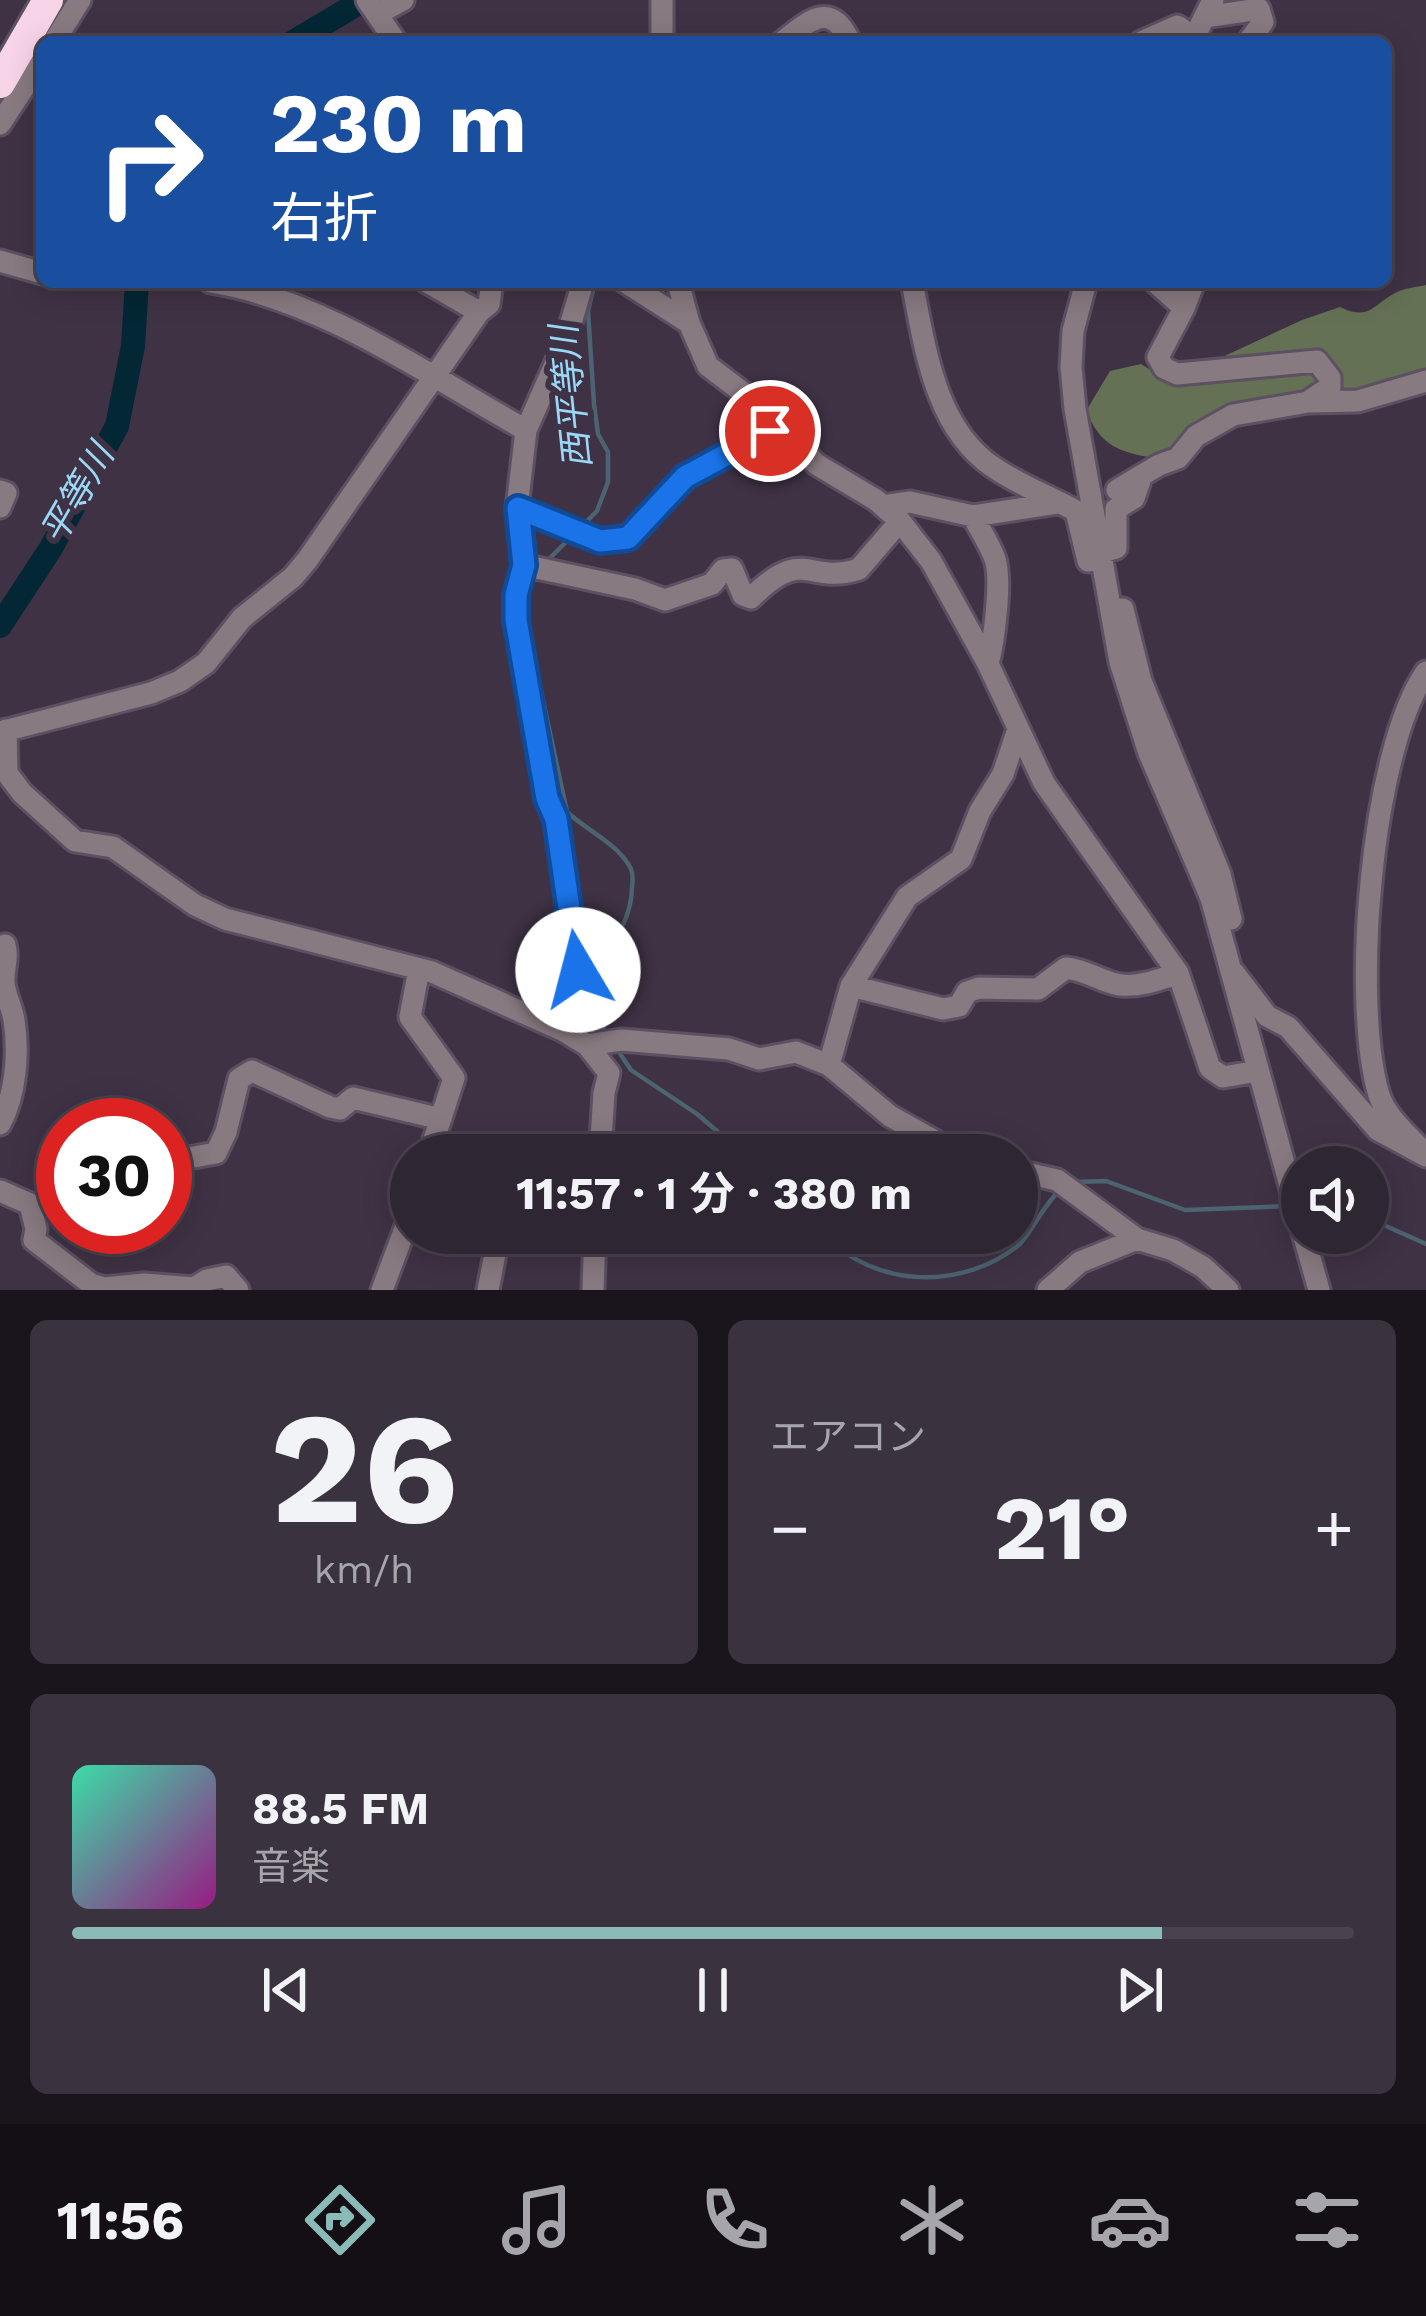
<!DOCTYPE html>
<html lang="ja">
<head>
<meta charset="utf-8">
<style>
  body { margin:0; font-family:"Work Sans","Noto Sans JP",sans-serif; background:#3b3240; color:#f1f3f6; height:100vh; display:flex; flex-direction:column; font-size:45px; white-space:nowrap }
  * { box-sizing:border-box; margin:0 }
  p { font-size:39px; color:#a7a5ac }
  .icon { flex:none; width:66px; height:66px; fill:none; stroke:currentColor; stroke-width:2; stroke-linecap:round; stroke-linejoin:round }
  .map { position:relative; height:1290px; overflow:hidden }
  .drawer { display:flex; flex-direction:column; gap:30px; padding:30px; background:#1a151d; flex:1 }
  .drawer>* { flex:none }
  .top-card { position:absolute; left:36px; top:36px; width:1356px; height:252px; border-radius:18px; box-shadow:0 6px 30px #0003,0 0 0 3px #4a434f; background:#1a4fa0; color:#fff; overflow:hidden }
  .controls { position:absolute; left:1281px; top:1146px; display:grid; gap:24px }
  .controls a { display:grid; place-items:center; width:108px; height:108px; border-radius:50%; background:#2f2634; box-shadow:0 6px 30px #0003,0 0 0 3px #4a434f; font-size:60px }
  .speed { position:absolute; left:36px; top:1098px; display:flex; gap:24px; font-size:60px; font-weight:700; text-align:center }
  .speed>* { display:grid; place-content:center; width:156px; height:156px; border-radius:50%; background:#2f2634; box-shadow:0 6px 30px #0003,0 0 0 3px #4a434f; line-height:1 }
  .speed .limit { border:18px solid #d22; background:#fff; color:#111 }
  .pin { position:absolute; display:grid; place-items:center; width:102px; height:102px; color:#fff; margin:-51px; border:6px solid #fff; border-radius:50%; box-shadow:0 3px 12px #0007 }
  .me { position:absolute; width:132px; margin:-66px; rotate:352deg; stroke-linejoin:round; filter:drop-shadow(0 0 9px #0008) }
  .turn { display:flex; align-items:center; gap:42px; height:252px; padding:0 36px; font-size:54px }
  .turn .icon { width:156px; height:156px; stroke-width:2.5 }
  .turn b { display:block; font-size:84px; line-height:102px }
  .big { font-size:90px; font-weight:700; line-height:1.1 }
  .drawer .tile { flex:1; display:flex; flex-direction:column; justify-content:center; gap:18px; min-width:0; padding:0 42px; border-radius:18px; background:#3b3240 }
  .drawer .dial { align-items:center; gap:0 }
  .dial b { font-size:156px; line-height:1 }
  .song { display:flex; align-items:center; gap:36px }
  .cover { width:144px; height:144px; border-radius:18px; background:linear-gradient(135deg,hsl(160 70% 55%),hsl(310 70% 35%)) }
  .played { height:12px; border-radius:6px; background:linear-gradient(90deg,#8bbbb9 85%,#4a434f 85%) }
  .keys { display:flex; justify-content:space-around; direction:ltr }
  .heat { display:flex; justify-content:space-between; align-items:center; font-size:66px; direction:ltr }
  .drawer .tiles { flex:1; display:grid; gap:30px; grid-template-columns:1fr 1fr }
  .tile:last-child { grid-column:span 2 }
  .trip { position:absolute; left:390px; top:1134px; width:648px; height:120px; border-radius:60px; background:#2f2634; box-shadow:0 6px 30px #0003,0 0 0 3px #4a434f; font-weight:700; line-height:120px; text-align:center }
  .tabs { display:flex; height:192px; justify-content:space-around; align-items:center; background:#130f15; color:#a7a5ac }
  .tabs .icon { width:84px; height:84px }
  .tabs .current { color:#8bbbb9 }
  .tabs b { font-size:54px; color:#f1f3f6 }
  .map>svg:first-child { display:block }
</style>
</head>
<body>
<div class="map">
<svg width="1426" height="1290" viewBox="0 0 1426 1290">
  <rect width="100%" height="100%" fill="#3f3245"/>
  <!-- forest -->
  <path fill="#647154" d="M 1426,285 L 1426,371 L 1420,373 L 1189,436 L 1154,458 C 1119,452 1101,446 1086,411 L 1110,371 L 1141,364 L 1170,382 L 1203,385 L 1218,359 L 1302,320 L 1340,307 C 1369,321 1373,305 1395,293 C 1404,288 1417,287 1426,285 Z"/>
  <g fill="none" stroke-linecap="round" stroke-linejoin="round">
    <!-- stream -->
    <path stroke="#4c6370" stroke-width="4.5" d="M 672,12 L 674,42
      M 582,526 L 597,511 L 608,482 L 608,452 L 598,434 L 594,404 L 588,311 L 595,282
      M 548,560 L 570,538
      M 530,640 L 567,812 C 586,830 619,844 631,869 C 633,874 633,880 632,887 C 631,952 563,966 607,1034
      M 617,1049 L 631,1070 L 697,1114 L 745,1155
      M 1074,1182 L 1106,1181 L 1185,1210 L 1290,1206
      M 1368,1218 L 1426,1244
      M 822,1233 C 876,1290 964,1290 1020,1244 C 1034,1228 1043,1206 1059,1191"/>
    <!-- river -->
    <path stroke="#032735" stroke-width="24" d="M 293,42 L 364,0
      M 0,626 L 51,548 L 117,426 L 133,346 L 137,282"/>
    <defs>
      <path id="minor" d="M 367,0 L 396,42
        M 662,0 L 662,42
        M 377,14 L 403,0
        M 1205,17 L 1259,9 L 1263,22 L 1248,42
        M 54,42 L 80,0
        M 782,42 C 810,20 831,0 850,42
        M 1141,42 L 1177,26 L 1182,29 L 1177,42
        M 1192,42 L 1213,0
        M 0,124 L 42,60
        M 0,261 L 42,273
        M 211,282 C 323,300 429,376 526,430
        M 625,282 L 689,323
        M 678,282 L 689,323 L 708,366 L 767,411
        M 912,282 C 925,346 934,427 993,467 C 1019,485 1049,496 1076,511 L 1088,561
        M 1086,282 L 1073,331 L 1071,367 L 1075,409 L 1120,662 L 1149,753 L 1211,898 L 1302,1229
        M 1155,282 L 1184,308 L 1158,357 L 1164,368 L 1177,374 L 1317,361 L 1330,378 L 1330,387 L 1309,401
        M 1184,308 L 1194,282
        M 479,312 L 489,304 L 492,282
        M 1117,490 L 1159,465 L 1178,458 L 1196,436 L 1233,415 L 1308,402 L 1358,401 L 1426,381
        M 0,491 L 6,493 L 0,507
        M 883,506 L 910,502 L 973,516 L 1057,503
        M 517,508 L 600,541 L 627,538 L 685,477 L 770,431 L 793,440 L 816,464 L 876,500 L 900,521 L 931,561 L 988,664 L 1044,783 L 1178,973 L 1210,1068 L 1223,1077 L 1258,1071
        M 973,516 C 980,530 990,545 995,559 C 1002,580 994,642 988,664
        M 1100,553 L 1116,548 L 1116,509 L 1134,498 L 1141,478
        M 523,565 L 635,589 L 665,600 L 712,584 L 723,570 L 732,569 L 743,595 L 751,598 C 805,544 808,586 859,569 L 900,521
        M 1123,609 L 1141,681 L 1220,874 L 1231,919
        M 6,730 L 7,773 L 22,793 L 75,841 L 113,847 L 195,905 L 225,919 L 432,972 L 564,1031 L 587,1045 L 621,1040 L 729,1049 L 759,1059 L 796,1052 L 829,1065 L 890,1116 L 960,1155
        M 0,732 L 151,693 L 180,681 L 206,663 L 242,618 L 293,577 L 308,559 L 479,312 L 427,282
        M 0,947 L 5,945 C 9,958 3,969 4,983 C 5,995 12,1007 14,1020 C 19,1053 16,1095 0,1124
        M 419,969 L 410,1017 L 454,1078 L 429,1155
        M 1234,973 L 1267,1016 L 1288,1027 L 1378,1130 L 1426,1156
        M 851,986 L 943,1009 L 959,1006 L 967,992 L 979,988 L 1038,989 L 1066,968 C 1085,970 1095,978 1112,983 C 1132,990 1159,980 1178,973
        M 564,1031 L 578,971 L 556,819 L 547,798 L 516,620 L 516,595 L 523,565 L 517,508 L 526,430 L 566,340 L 583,282
        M 587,1045 L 609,1073 L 604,1093 L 600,1155
        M 829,1065 L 851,986 L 907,897 L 961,859 L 980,811 L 1003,774 L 1018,729
        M 1417,1145 C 1403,1131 1385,1114 1379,1095 C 1351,1002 1371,751 1426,672
        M 172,1161 L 216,1153 L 226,1132 L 239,1079 L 252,1071 L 330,1107 L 340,1109 L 353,1098 L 441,1119
        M 1017,1171 L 1057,1180 L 1137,1239 L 1173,1250 L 1203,1267 L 1228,1290
        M 0,1191 L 30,1204 L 36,1229 L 34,1240 L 91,1284 L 104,1288 L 144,1284 L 194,1288 L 207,1280 L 226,1276 L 238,1290
        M 1303,1233 L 1319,1290
        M 382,1290 L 411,1213
        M 488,1290 L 499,1233
        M 593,1290 L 595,1233
        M 1048,1290 L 1080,1262 L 1137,1239"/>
      <path id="highway" d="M 0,83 L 48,0"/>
    </defs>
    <!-- minor casing -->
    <use href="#minor" stroke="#5c5062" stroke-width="27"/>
    <!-- highway casing -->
    <use href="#highway" stroke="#5c5062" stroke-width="36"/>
    <!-- minor -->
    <use href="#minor" stroke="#887a81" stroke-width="21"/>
    <!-- highway -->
    <use href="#highway" stroke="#f8d4e8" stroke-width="30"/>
  </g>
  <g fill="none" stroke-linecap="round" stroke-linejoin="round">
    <defs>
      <path id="route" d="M 578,970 L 556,819 L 547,798 L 516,620 L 516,595 L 524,565 L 518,508 L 600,541 L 628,538 L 685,477 L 770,431"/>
    </defs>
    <!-- route casing -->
    <use href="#route" stroke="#114b97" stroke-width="30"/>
    <!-- route -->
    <use href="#route" stroke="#1a73e8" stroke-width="21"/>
  </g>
  <g text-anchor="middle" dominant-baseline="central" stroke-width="12" stroke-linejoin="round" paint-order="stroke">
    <!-- water labels -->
    <g font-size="36" font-style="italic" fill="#99d9f7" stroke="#3f3245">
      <text transform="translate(571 397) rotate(-96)">西平等川</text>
      <text transform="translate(77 494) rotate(-60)">平等川</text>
    </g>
  </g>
</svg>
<div class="controls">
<a><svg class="icon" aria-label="sound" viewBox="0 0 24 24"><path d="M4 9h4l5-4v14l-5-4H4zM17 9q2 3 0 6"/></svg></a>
</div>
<div class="speed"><div class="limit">30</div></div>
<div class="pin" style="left:770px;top:431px;background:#d93025"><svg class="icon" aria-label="arrive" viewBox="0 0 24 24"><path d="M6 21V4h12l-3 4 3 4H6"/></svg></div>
<svg class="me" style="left:578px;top:970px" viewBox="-20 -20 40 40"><circle r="19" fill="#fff"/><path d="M0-13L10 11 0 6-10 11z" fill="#1a73e8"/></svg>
<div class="trip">11:57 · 1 分 · 380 m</div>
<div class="top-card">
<div class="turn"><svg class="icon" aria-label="right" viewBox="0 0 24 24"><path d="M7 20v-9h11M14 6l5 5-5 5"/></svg><div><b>230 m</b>右折</div></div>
</div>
</div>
<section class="drawer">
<div class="tiles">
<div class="tile dial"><b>26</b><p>km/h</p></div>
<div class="tile"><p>エアコン</p>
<div class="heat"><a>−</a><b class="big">21°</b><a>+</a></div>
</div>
<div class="tile">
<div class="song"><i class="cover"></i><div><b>88.5 FM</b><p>音楽</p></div></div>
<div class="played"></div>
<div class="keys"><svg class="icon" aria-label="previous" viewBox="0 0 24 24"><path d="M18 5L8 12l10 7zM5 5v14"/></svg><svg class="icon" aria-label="pause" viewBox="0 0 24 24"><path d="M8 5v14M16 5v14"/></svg><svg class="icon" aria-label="next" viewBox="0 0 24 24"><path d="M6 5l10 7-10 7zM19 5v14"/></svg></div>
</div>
</div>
</section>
<nav class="tabs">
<b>11:56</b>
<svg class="icon current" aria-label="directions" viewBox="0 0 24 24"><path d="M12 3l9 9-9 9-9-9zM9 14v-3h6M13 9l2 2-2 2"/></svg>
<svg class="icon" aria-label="music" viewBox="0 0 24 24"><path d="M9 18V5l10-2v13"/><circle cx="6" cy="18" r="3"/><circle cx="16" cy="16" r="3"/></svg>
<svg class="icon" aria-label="phone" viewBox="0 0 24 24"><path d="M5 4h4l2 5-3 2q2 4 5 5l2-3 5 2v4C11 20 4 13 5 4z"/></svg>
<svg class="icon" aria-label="climate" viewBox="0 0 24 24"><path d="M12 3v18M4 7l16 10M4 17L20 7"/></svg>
<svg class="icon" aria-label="car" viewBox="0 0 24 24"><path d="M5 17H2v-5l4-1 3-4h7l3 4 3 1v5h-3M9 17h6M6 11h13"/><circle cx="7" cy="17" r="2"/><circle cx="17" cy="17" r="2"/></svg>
<svg class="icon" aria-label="filters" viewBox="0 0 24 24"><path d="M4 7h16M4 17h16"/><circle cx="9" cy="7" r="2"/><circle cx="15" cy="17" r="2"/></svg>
</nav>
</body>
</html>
